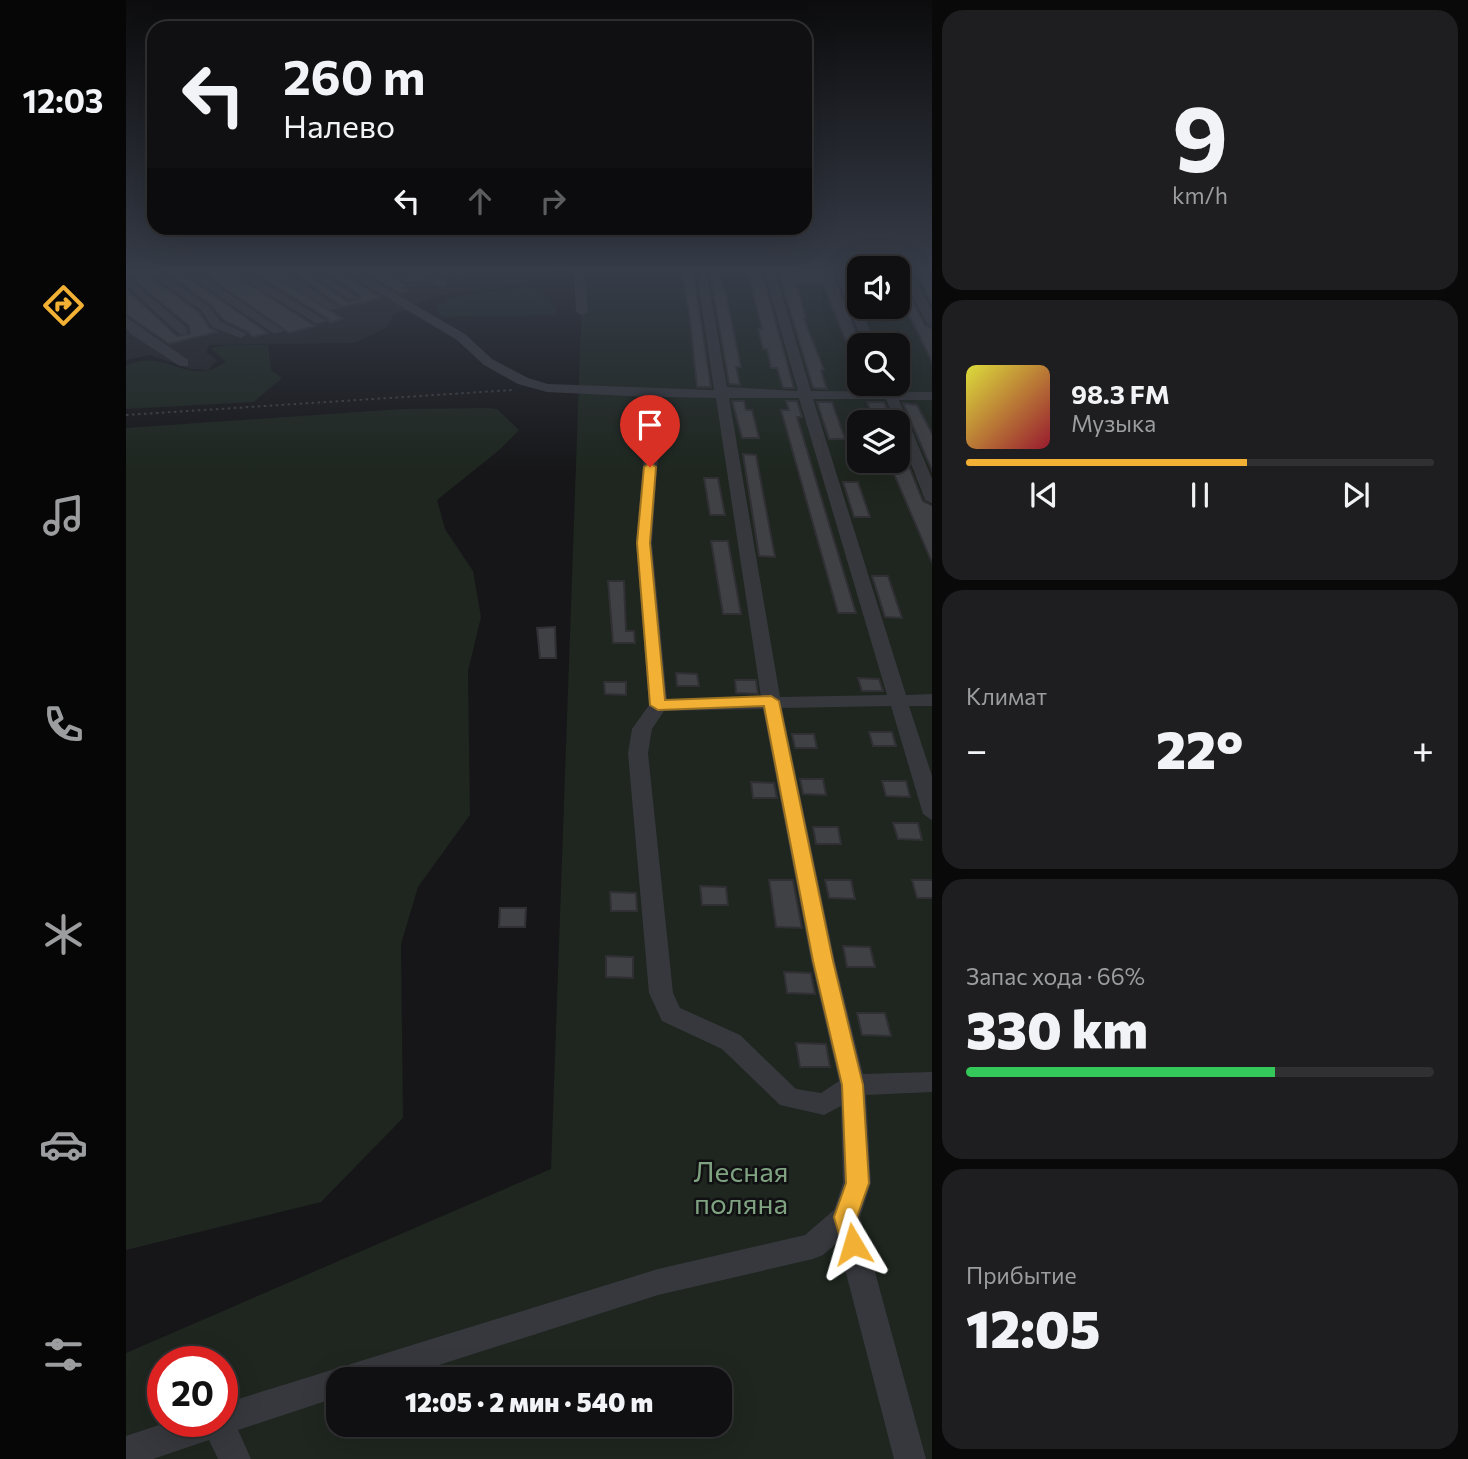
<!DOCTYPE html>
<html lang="ru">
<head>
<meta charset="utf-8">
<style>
  body { margin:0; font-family:Commissioner,sans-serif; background:#1e1e20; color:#f1f3f6; height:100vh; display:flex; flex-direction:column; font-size:26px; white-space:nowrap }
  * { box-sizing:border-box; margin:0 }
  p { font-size:23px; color:#9c9d9f }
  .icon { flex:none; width:38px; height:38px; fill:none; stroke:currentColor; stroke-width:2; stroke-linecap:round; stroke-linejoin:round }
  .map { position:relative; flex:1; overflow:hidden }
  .details { display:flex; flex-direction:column; gap:10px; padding:10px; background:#09090a; width:536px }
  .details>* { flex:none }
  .top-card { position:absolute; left:21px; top:21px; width:665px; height:214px; border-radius:21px; box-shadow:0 7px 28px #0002,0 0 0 2px #303032; background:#101012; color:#f1f3f6; overflow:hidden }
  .buttons { position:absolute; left:721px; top:256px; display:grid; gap:14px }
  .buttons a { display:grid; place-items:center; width:63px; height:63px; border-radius:14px; background:#101012; box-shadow:0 7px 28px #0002,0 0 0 2px #303032; font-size:35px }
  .speed { position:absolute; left:21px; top:1346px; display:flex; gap:14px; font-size:35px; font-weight:700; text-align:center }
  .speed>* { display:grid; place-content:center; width:91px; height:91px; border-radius:50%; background:#101012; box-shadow:0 7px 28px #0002,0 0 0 2px #303032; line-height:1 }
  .speed .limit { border:10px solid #d22; background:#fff; color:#111 }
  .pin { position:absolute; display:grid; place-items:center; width:60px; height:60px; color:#fff; margin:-72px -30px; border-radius:50% 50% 50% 0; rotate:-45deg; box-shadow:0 0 7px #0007 }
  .pin .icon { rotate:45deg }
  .me { position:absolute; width:77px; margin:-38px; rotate:353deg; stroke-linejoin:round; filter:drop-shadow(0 0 5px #0008) }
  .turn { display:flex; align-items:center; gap:24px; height:147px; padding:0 21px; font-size:32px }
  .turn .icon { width:91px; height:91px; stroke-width:2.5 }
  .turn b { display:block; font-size:49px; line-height:60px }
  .lanes { display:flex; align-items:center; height:66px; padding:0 21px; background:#0003; justify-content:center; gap:35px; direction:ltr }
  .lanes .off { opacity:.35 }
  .big { font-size:52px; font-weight:800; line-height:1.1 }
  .details .widget { flex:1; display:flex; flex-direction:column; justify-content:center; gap:10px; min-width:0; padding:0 24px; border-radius:21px; background:#1e1e20 }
  .details .dial { align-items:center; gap:0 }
  .dial b { font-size:91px; line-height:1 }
  .song { display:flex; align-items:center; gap:21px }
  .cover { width:84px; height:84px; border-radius:10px; background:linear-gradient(135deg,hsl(60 70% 55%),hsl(350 70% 35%)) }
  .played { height:7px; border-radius:4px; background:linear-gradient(90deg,#f2b134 60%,#303032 60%) }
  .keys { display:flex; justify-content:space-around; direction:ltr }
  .heat { display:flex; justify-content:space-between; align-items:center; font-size:38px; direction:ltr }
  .charge { height:10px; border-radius:5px; background:linear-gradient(90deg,#34c759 66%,#303032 0) }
  .trip { position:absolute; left:200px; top:1367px; width:406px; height:70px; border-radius:21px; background:#101012; box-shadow:0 7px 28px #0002,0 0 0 2px #303032; font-weight:800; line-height:70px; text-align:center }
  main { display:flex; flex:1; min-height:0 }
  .dock { display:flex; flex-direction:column; width:126px; justify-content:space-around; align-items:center; background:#060607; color:#9c9d9f }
  .dock .icon { width:49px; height:49px }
  .dock .on { color:#f2b134 }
  .dock b { font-size:32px; color:#f1f3f6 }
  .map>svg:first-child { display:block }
</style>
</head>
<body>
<main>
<nav class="dock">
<b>12:03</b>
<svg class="icon on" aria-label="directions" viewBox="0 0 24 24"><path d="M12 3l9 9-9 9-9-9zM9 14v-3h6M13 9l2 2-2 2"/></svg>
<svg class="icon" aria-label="music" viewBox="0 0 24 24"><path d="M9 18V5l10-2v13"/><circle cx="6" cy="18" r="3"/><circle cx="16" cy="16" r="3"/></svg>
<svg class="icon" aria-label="phone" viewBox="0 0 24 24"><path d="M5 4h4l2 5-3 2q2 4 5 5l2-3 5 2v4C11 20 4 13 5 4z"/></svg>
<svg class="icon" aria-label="climate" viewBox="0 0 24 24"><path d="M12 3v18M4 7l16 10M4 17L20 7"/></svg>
<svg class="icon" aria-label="car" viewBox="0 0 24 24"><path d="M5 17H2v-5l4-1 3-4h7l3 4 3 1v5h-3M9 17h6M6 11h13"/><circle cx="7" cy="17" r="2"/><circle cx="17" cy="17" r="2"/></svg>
<svg class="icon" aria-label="filters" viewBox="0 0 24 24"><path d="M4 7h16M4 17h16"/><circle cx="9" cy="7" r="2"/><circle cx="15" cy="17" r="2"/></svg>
</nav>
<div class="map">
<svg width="807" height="1459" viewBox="0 0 807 1459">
  <rect width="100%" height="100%" fill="#161618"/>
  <!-- built -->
  <path fill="#222225" d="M 0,268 L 439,268 L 404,283 L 366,286 L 308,297 L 268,315 L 260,328 L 228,343 L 83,345 L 80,352 L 91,360 L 82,370 L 64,369 L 24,355 L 0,360 Z"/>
  <!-- green -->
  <path fill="#1e261f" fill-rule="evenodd" d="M 457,268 L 733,268 L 733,306 L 772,306 L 772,268 L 806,268 L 806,1459 L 0,1459 L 0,1353 L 425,1169 ZM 733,345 L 772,345 L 772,383 L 733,383 ZM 733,422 L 772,422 L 772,460 L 733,460 ZM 37,1362 L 96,1362 L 96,1421 L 37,1421 ZM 212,1379 L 593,1379 L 593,1424 L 212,1424 Z
    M 404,286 L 431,309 L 429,315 L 316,317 L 310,306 L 326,298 Z
    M 101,345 L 142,345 L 145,370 L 156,378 L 128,402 L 0,409 L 0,366 C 39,346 61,389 100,362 L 85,348 Z
    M 362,408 L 371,409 L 393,430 L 372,451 L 311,500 L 319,529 L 347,571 L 355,617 L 342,671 L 344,815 L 292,887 L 275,944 L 277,1118 L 195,1202 L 0,1250 L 0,428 L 276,409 Z"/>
  <!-- building -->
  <path fill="#404145" stroke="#303034" stroke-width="2" d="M 0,268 L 12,268 L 73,312 L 84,328 L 91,332 L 43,344 L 1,315 L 0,289 L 51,336 L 64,334 L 63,326 L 0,273 Z
    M 33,268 L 49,268 L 142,333 L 127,337 L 122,332 L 97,320 L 84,304 Z
    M 70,268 L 97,268 L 189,326 L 163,333 Z
    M 120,268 L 136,268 L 217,319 L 203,323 L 202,319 Z
    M 157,268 L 172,268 L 222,302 L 235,299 L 234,296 L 193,268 L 208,268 L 256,298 L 216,307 L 164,270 Z
    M 231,268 L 252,268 L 282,286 L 293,282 L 275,268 L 285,268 L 300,281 L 276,288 L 282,291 L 274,293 Z
    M 554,268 L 567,268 L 585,387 L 571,387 L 563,311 Z
    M 583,268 L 592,268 L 600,295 L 615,367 L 610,367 L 614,385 L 603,384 Z
    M 621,268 L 635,268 L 668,388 L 657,388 L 651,368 L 645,368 L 641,349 L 637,349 L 632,329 L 636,329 Z
    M 651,268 L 705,268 L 731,335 L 733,375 L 697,284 L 671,284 L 680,319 L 678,319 L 698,370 L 695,370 L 701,389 L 687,388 Z
    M 786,268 L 798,269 L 807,284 L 807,306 Z
    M 772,273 L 799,325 L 807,329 L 807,364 L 772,293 Z
    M 606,401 L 618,401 L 620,410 L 626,410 L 633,438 L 616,438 Z
    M 660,401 L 671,401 L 676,417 L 671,417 L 730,613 L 712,613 L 655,410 L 663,410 Z
    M 691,402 L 706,402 L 719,439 L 703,439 Z
    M 741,402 L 758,402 L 765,418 L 747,418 Z
    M 777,403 L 791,405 L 807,435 L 807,473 Z
    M 617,454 L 630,455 L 649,557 L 633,556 Z
    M 772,455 L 779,456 L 797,501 L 807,506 L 807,565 L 762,460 L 772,460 Z
    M 578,478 L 592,478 L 599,515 L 584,515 Z
    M 717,482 L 732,482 L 744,517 L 728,517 Z
    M 585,541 L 602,541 L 615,614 L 597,614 Z
    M 746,576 L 762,576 L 776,618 L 759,617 Z
    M 482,581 L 498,581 L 500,631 L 508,631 L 509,643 L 487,643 Z
    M 429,627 L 430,658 L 414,658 L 411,628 Z
    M 550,673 L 571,674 L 573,686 L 551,686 Z
    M 732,678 L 753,679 L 757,691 L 736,691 Z
    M 609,680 L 630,680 L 632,694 L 610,693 Z
    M 478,682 L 500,682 L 500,695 L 479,694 Z
    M 743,732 L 766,732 L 770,746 L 747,746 Z
    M 666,734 L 688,734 L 691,748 L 669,748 Z
    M 674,779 L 697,779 L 700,795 L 677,794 Z
    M 756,781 L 780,781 L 784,797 L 760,796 Z
    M 625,782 L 648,783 L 651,798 L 627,798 Z
    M 767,823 L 792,823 L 796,840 L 772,839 Z
    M 687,827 L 712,827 L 715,844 L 690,844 Z
    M 643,880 L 667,880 L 676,928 L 650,927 Z
    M 699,880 L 725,880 L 729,899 L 703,898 Z
    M 786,880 L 807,880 L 807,898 L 791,898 Z
    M 574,886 L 600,887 L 602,905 L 576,905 Z
    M 484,892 L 510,893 L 511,911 L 485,911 Z
    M 374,908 L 400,908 L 399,927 L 373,927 Z
    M 717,946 L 744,947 L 749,967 L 721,967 Z
    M 480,956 L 507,957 L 507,978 L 480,977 Z
    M 658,972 L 685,973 L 689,994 L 661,993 Z
    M 731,1013 L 759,1013 L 765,1036 L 736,1035 Z
    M 670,1043 L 700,1044 L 704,1067 L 674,1067 Z"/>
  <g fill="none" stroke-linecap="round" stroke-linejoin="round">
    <!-- path -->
    <path stroke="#3d3f44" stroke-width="2" stroke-dasharray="2.5 3.5" stroke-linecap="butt" d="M 0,415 L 386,390"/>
    <!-- minor -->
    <path fill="#37383d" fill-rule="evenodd" d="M 15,268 L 28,268 L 83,306 L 95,322 L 121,334 L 115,338 L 86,327 L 75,310 Z
      M 52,268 L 65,268 L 158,331 L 148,334 Z
      M 100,268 L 114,268 L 201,321 L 191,324 Z
      M 138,268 L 162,272 L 214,308 L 204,310 Z
      M 175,268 L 188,268 L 233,298 L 223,300 Z
      M 211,268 L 225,268 L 339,334 L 366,359 L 402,378 L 422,384 L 588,390 L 570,268 L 580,268 L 601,387 L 672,391 L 637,268 L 648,268 L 685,391 L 807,392 L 807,400 L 773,400 L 807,481 L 807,504 L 799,500 L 772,430 L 772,422 L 769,422 L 760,399 L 687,399 L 780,695 L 807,694 L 807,706 L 783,706 L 807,779 L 807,821 L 797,814 L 765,706 L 656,708 L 709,961 L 737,1074 L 807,1072 L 807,1092 L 740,1095 L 745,1183 L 734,1217 L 800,1459 L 768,1459 L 712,1242 L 697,1255 L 687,1259 L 532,1295 L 269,1379 L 212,1379 L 212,1397 L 112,1430 L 125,1459 L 92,1459 L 83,1440 L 27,1459 L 0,1459 L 0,1436 L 45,1421 L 96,1421 L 96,1404 L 532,1269 L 679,1235 L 708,1210 L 717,1183 L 715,1106 L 698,1115 L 654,1105 L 596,1049 L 536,1021 L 523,993 L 502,753 L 506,729 L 523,705 L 510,543 L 523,397 L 421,392 L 392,384 L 358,365 L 331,340 ZM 536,397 L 590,398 L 635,697 L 541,699 L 526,543 ZM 603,398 L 673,398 L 761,695 L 654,697 ZM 637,709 L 685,961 L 713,1081 L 695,1093 L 670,1089 L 614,1035 L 554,1008 L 547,993 L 522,753 L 526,729 L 538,711 Z
      M 255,268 L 269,268 L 291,281 L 281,283 Z
      M 287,268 L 300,268 L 321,282 L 318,286 L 310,286 Z
      M 320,268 L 333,268 L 338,273 L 333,276 Z
      M 389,268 L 404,268 L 408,272 L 403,275 Z
      M 448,268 L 458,268 L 462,312 L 456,315 L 450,312 Z
      M 707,268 L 718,268 L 750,345 L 738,345 Z
      M 772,268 L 783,268 L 807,312 L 807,327 L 801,324 Z
      M 0,276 L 61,328 L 61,334 L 53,334 L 0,285 Z
      M 0,317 L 62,360 L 62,366 L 54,366 L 6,335 L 0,328 Z"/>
  </g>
  <!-- sky -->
  <linearGradient id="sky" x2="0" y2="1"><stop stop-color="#0c0c0d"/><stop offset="0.57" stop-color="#363c48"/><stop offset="1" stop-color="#363c48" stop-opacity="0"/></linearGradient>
  <rect width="807" height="473" fill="url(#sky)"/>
  <!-- route -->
  <path fill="#f2b134" stroke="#9d7322" stroke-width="2" d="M 524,463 L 530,467 L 524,543 L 539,700 L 645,696 L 653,701 L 707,961 L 737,1085 L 743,1183 L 731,1217 L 738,1244 L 735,1251 L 727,1254 L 718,1251 L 708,1217 L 720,1183 L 716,1085 L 687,961 L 638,706 L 532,710 L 524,705 L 511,543 L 518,467 Z"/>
  <g text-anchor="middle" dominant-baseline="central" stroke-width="5" stroke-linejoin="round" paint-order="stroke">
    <!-- near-park labels -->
    <g font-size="28" fill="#7fa381" stroke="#111113">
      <text x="615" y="1171">Лесная<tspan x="615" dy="32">поляна</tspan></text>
    </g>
  </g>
</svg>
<div class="buttons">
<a><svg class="icon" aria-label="sound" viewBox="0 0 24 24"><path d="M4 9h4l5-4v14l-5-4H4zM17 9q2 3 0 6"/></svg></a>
<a><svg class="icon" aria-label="search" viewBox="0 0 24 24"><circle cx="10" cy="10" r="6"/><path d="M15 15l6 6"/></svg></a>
<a><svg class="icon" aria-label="layers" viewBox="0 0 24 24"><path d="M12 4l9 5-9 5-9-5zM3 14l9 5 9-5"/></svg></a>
</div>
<div class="speed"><div class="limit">20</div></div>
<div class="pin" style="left:524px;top:467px;background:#d93025"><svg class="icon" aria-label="arrive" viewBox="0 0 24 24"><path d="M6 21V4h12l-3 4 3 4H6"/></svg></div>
<svg class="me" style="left:727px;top:1244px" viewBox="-20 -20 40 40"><path d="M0-17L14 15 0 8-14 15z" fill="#f2b134" stroke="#fff" stroke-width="4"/></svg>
<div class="trip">12:05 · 2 мин · 540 m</div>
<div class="top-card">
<div class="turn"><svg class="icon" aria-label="left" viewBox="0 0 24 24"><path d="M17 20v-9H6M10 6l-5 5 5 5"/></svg><div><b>260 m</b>Налево</div></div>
<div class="lanes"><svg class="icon" aria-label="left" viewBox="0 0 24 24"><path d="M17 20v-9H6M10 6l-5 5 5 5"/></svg><svg class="icon off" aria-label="ahead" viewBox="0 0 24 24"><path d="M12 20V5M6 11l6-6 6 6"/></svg><svg class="icon off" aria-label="right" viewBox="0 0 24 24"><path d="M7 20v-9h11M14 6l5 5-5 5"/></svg></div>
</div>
</div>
<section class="details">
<div class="widget dial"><b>9</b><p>km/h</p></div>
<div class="widget">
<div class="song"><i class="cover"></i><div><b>98.3 FM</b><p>Музыка</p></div></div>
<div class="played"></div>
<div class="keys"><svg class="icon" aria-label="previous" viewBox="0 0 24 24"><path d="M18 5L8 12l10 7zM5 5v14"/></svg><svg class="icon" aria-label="pause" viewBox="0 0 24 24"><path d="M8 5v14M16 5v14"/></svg><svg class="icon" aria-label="next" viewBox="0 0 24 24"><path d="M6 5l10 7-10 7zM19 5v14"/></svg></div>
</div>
<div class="widget"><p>Климат</p>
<div class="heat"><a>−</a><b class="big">22°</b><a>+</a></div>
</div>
<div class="widget"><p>Запас хода · 66%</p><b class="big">330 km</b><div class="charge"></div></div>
<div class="widget"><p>Прибытие</p><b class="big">12:05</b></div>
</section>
</main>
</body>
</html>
